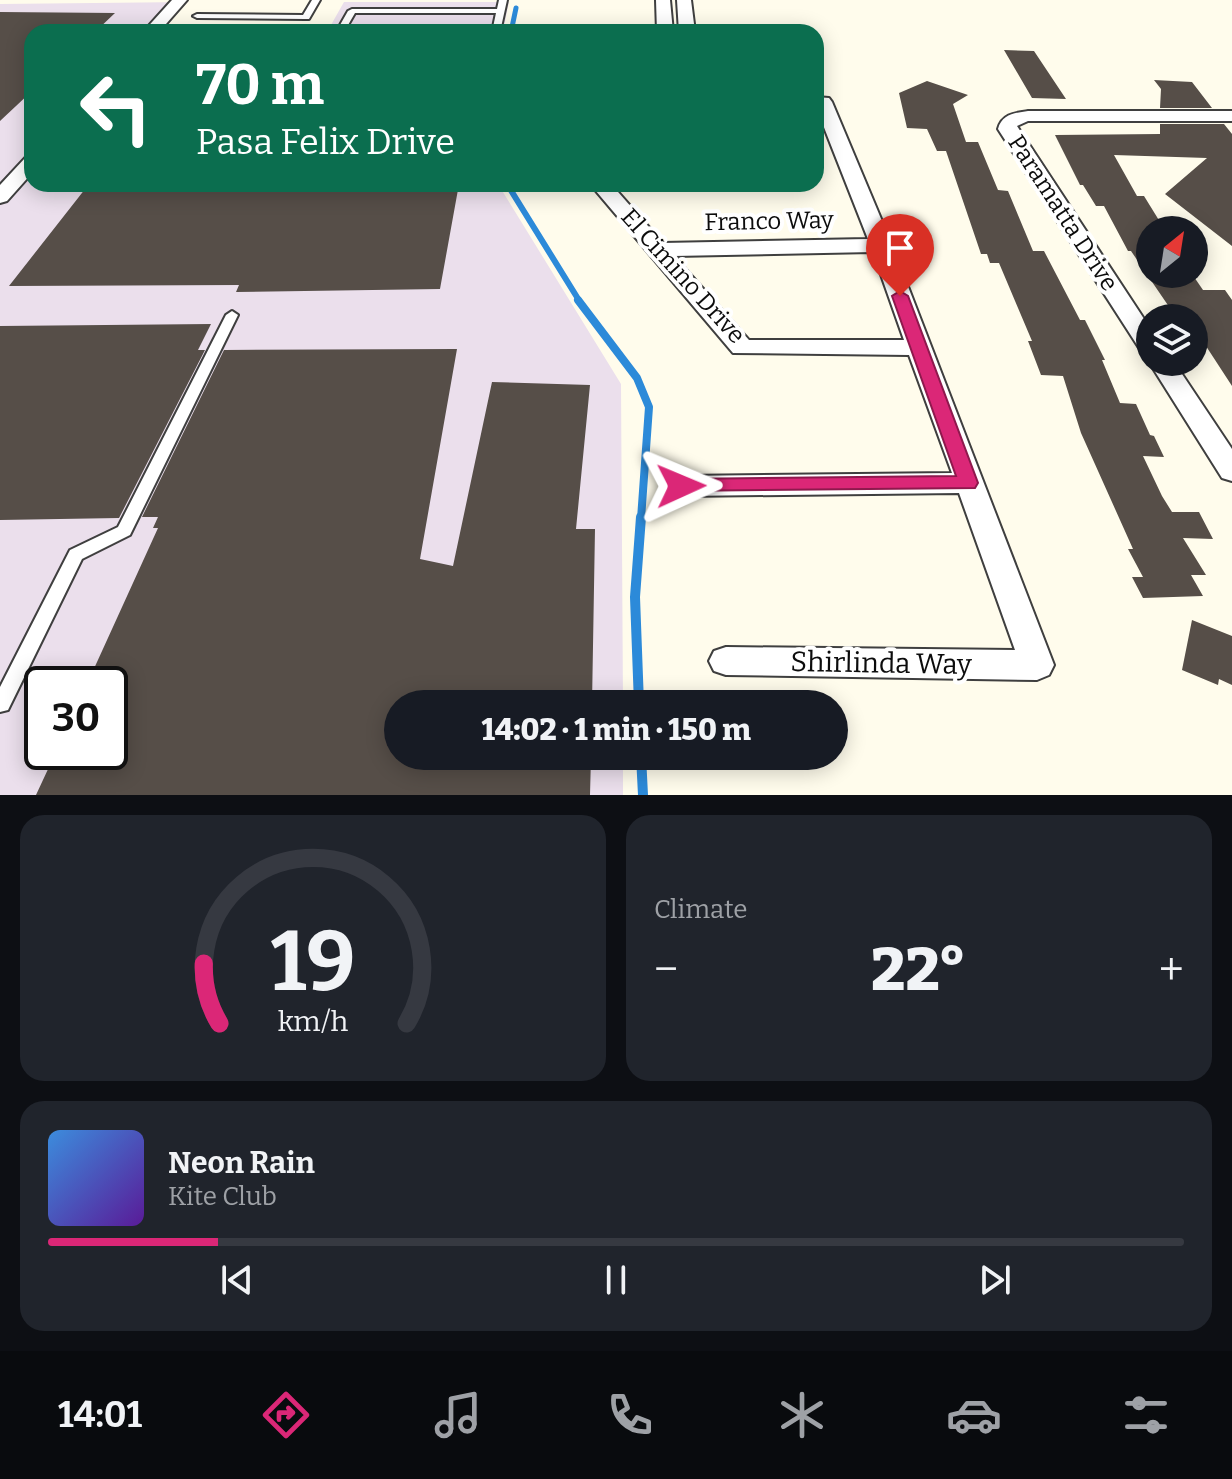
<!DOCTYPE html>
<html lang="en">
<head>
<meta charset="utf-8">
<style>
  body { margin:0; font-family:Bitter,serif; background:#20242c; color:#f1f3f6; height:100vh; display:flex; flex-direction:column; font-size:30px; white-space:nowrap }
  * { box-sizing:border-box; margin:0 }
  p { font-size:26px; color:#9ea1a6 }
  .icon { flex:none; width:44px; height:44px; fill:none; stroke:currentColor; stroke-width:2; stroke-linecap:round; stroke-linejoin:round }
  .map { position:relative; height:795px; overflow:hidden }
  .drawer { display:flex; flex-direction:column; gap:20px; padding:20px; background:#0d0f14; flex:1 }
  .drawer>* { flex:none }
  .banner { position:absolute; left:24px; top:24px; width:800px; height:168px; border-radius:24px; box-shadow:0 4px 20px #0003; background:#0b6e4f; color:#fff; overflow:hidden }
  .needle { width:52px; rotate:30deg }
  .tools { position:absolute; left:1136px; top:216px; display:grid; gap:16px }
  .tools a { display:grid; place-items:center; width:72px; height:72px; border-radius:50%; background:#171b24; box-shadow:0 4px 20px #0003; font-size:40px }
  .speed { position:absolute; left:24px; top:666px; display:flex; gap:16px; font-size:40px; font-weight:700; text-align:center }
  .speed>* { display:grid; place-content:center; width:104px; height:104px; border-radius:50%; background:#171b24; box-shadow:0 4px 20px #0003; line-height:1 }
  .speed .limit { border:4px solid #111; border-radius:12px; background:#fff; color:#111 }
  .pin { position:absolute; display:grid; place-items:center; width:68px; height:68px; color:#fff; margin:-82px -34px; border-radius:50% 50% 50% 0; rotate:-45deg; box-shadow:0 0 8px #0007 }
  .pin .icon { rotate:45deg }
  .me { position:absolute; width:88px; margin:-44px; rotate:89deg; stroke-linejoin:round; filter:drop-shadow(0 0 6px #0008) }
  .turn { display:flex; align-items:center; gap:28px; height:168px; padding:0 40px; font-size:36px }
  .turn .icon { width:104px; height:104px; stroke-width:2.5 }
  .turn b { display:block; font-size:56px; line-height:68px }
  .big { font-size:60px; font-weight:800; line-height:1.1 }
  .drawer .tile { flex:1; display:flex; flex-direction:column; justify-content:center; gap:12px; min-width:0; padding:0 28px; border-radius:24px; background:#20242c }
  .drawer .dial { align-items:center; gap:0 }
  .dial svg { height:208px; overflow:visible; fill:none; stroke:#363941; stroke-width:7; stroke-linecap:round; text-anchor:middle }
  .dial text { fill:#f1f3f6; stroke:none }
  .song { display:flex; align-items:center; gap:24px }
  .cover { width:96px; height:96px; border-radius:12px; background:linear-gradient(135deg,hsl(210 70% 55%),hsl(270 70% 35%)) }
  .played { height:8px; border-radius:4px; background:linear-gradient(90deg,#db2777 15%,#363941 15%) }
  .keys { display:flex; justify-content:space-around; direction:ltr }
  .heat { display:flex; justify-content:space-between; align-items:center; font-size:44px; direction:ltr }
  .drawer .tiles { flex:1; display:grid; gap:20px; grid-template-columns:1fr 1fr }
  .tile:last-child { grid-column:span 2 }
  .trip { position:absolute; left:384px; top:690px; width:464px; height:80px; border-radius:40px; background:#171b24; box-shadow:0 4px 20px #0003; font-weight:800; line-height:80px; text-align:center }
  .tab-bar { display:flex; height:128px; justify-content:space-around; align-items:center; background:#090b0e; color:#9ea1a6 }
  .tab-bar .icon { width:56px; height:56px }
  .tab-bar .on { color:#db2777 }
  .tab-bar b { font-size:36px; color:#f1f3f6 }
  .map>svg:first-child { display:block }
</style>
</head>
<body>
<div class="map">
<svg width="1232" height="795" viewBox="0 0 1232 795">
  <rect width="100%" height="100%" fill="#fffcec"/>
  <!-- industrial -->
  <path fill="#ebdfec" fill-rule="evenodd" d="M 188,2 L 158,32 L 32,32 L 32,184 L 498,184 L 621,384 L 623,704 L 398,704 L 398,756 L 623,756 L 623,795 L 0,795 L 0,4 ZM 42,684 L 110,684 L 110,752 L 42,752 Z
    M 344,2 L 509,2 L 503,32 L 327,32 Z"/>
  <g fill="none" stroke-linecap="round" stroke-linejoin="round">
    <!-- stream-far3 -->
    <path stroke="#2c8ad9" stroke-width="5" d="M 511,32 L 516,8"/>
    <!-- stream-far2 -->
    <path stroke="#2c8ad9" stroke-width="6" d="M 507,184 L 580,302"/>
    <!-- stream-far1 -->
    <path stroke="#2c8ad9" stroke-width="8" d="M 578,300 L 637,378 L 649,407 L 641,519"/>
    <!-- stream -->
    <path stroke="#2c8ad9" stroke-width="10" d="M 639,704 L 635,597 L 641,517
      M 641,756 L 643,795"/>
  </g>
  <!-- building -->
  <path fill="#564e48" d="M 0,12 L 115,13 L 95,32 L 32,32 L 32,91 L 0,121 Z
    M 1004,50 L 1034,51 L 1066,99 L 1032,98 Z
    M 1154,80 L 1192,82 L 1212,108 L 1160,108 L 1161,89 Z
    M 927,81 L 968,95 L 953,104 L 966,142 L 978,142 L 998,190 L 1008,191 L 1033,251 L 1044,251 L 1080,320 L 1085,320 L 1105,360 L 1102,360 L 1120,403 L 1136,404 L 1150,435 L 1154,436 L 1164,457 L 1143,456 L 1162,496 L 1172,512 L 1199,512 L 1213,539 L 1183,538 L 1206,575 L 1191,575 L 1203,596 L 1143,598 L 1132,577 L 1143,577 L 1128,549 L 1133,549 L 1081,433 L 1063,376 L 1041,375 L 1028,341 L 1032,341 L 999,263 L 990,263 L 987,254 L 981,254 L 946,151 L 937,151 L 927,129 L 907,128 L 899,93 Z
    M 1160,124 L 1224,124 L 1232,134 L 1232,246 L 1165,194 L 1207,158 L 1114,155 L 1137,196 L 1144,196 L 1165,230 L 1150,230 L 1150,274 L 1192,274 L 1203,290 L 1225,290 L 1232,300 L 1232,386 L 1204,343 L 1194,342 L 1194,318 L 1176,317 L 1131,251 L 1128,251 L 1104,206 L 1096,206 L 1083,185 L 1080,185 L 1055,135 L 1160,134 Z
    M 89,184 L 459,184 L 440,289 L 236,292 L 239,285 L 9,286 Z
    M 211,324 L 198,350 L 205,350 L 119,518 L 0,520 L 0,326 Z
    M 457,349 L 420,559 L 453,566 L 492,382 L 590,385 L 576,529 L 595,529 L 592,704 L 398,704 L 398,756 L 591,756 L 590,795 L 36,795 L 56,752 L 110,752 L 110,684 L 87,684 L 158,528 L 153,528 L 158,517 L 142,517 L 224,350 Z
    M 1192,620 L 1232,636 L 1232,685 L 1219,679 L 1218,685 L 1182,670 Z"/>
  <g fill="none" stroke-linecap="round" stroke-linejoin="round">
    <defs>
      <path id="lane" d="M 312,0 L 320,0 L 309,19 L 306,19 L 197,18 L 193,16 L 197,14 L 303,15 Z
        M 499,0 L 507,0 L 500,32 L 492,32 L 496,13 L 355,13 L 344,32 L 336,32 L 348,11 L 352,9 L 497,9 Z
        M 232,311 L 238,315 L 130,535 L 82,559 L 8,710 L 0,712 L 0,687 L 70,550 L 118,527 L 226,315 Z"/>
      <path id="street" d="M 172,0 L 187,0 L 159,32 L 143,32 Z
        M 656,0 L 670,0 L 673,32 L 657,32 Z
        M 677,0 L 691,0 L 695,32 L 679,32 Z
        M 816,97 L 829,98 L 832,102 L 892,245 L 1054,665 L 1049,675 L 1037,680 L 726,675 L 714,671 L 709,661 L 714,651 L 726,647 L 1015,650 L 959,493 L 681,496 L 671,493 L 667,486 L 671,479 L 681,476 L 952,473 L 909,355 L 733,353 L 590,184 L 611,184 L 663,243 L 868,239 L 816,107 ZM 873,252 L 904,340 L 749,340 L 674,256 Z
        M 1028,111 L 1232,111 L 1232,121 L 1028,121 L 1017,126 L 1150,328 L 1150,354 L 1141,351 L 998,129 C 1002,114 1015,113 1028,111 Z
        M 32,156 L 32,173 L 7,201 L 0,203 L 0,185 L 25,158 Z
        M 1150,360 L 1174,362 L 1232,449 L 1232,481 L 1222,478 L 1149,362 Z"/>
    </defs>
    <!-- lane casing -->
    <use href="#lane" stroke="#3f3f3f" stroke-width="4"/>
    <!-- street casing -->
    <use href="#street" stroke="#3f3f3f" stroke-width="4"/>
    <!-- lane -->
    <use href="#lane" fill="#fff" fill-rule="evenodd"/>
    <!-- street -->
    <use href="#street" fill="#fff" fill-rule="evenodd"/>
  </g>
  <!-- route -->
  <path fill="#db2777" stroke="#8e194d" stroke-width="2" d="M 900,291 L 908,296 L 978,483 L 975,488 L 674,491 L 671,486 L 674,481 L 681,479 L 956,476 L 892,296 Z"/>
  <g text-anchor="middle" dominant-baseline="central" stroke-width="8" stroke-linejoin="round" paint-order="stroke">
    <!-- street labels -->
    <g font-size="24" fill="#0c0c0c" stroke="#fff">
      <text transform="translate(1063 213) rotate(57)">Paramatta Drive</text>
      <text transform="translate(769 221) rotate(-1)">Franco Way</text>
      <text transform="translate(683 276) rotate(48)">El Cimino Drive</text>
    </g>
    <!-- near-street labels -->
    <g font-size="28" fill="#0c0c0c" stroke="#fff">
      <text transform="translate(881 663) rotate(1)">Shirlinda Way</text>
    </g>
  </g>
</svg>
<div class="tools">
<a><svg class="needle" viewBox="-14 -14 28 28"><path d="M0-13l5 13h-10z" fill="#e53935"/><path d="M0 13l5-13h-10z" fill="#9ea1a6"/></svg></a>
<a><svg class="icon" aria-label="layers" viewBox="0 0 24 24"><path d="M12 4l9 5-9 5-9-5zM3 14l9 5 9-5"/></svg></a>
</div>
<div class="speed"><div class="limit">30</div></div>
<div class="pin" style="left:900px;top:296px;background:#d93025"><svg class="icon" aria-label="arrive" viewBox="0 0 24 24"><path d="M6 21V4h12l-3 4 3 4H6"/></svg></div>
<svg class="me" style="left:681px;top:486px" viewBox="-20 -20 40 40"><path d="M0-17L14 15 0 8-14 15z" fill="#db2777" stroke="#fff" stroke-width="4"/></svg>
<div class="trip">14:02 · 1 min · 150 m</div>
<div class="banner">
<div class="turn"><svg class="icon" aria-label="left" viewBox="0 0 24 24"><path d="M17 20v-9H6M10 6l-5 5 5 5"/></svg><div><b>70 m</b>Pasa Felix Drive</div></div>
</div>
</div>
<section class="drawer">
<div class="tiles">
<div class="tile dial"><svg viewBox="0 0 100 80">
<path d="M14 69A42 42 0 1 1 86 69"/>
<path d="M14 69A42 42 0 0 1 8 46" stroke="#db2777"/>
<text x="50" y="56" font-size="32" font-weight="700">19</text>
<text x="50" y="72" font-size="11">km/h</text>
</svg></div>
<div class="tile"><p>Climate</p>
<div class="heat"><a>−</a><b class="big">22°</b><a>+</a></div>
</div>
<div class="tile">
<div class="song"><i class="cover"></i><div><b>Neon Rain</b><p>Kite Club</p></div></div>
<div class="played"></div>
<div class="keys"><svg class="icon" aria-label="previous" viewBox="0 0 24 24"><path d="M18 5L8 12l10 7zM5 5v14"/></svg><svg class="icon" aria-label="pause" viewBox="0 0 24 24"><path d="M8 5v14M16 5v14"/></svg><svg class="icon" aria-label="next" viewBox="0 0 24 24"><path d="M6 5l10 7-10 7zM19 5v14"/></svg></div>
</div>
</div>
</section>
<nav class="tab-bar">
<b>14:01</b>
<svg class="icon on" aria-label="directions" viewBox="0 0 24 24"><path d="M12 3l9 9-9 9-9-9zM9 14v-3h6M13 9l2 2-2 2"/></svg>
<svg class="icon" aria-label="music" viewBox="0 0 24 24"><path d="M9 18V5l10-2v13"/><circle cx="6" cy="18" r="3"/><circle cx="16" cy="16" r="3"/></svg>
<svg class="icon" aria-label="phone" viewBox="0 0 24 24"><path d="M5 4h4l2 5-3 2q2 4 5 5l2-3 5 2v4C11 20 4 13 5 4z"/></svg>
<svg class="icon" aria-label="climate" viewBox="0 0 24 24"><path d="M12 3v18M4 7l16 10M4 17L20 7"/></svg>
<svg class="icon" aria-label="car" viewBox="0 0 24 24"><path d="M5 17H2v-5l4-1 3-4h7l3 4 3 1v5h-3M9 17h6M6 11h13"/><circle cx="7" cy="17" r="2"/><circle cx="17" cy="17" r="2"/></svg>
<svg class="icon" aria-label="filters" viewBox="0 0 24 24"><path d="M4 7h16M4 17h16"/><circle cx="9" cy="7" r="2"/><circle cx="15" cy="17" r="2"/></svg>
</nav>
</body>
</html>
